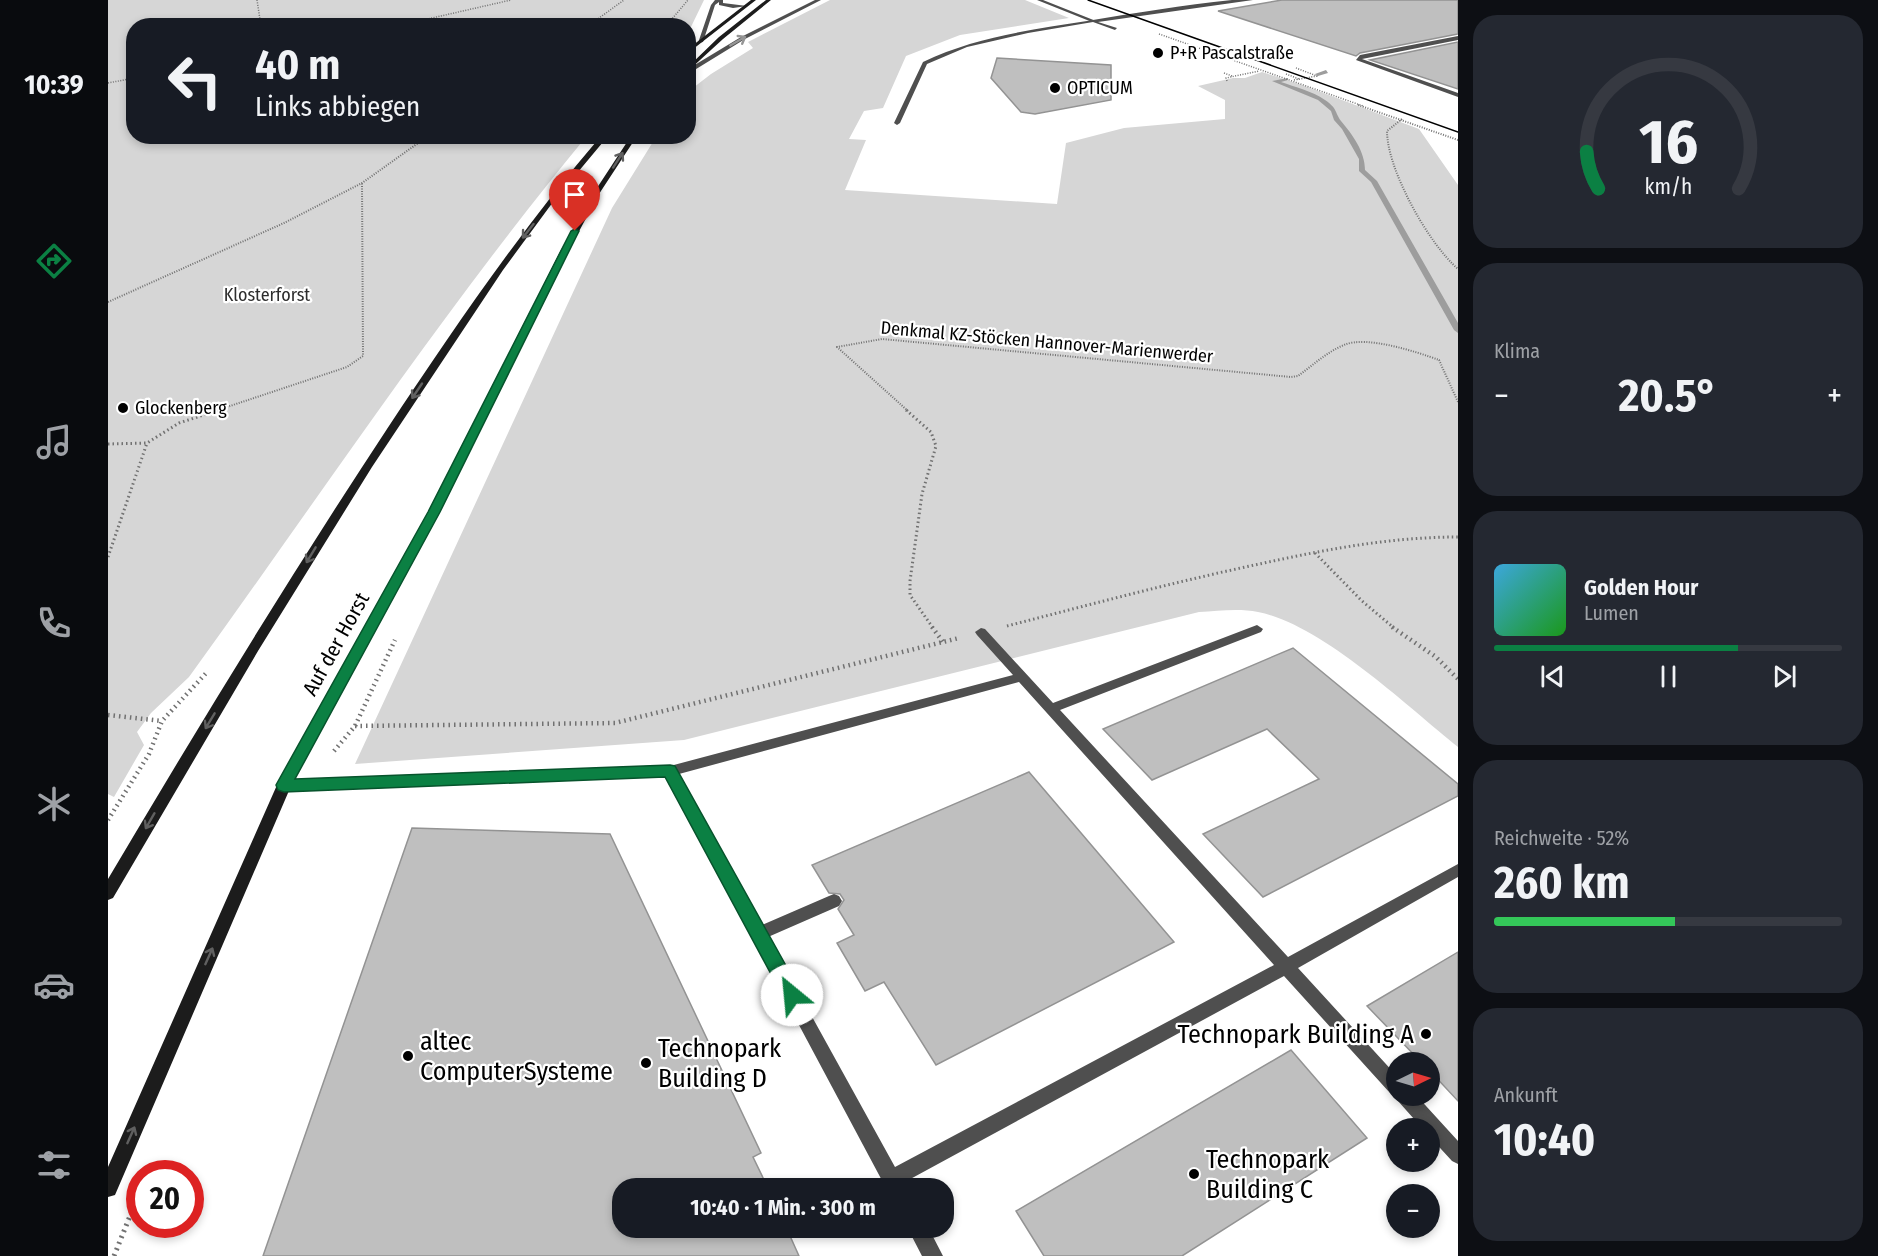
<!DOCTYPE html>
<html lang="de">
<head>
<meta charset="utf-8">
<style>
  body { margin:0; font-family:"Fira Sans Condensed",sans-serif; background:#242831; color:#f1f3f6; height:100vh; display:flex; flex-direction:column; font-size:22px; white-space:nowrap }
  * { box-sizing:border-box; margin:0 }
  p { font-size:20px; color:#9ea1a6 }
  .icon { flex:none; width:33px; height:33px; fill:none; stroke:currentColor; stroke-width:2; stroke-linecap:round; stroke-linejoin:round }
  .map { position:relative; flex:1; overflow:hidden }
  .details { display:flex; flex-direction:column; gap:15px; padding:15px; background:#0d0f14; width:420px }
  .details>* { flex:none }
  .banner { position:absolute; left:18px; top:18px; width:570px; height:126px; border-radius:24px; box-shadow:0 3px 9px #0003; background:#171b24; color:#f1f3f6; overflow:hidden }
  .needle { width:39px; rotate:85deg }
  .controls { position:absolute; left:1278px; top:1052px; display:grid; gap:12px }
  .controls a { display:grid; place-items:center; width:54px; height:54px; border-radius:50%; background:#171b24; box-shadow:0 3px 9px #0003; font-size:30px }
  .speed { position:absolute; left:18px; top:1160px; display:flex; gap:12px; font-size:30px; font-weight:700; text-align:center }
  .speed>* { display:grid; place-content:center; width:78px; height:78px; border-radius:50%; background:#171b24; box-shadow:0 3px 9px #0003; line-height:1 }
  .speed .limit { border:9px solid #d22; background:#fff; color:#111 }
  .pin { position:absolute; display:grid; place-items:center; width:51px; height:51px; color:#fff; margin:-62px -26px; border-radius:50% 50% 50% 0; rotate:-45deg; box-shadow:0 0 6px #0007 }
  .pin .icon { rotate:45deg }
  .me { position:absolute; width:66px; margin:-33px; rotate:332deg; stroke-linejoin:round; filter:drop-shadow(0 0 4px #0008) }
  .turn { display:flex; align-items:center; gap:21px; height:126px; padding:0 30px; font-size:27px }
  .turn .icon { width:78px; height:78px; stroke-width:2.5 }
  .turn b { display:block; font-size:42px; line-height:51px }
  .big { font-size:45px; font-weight:700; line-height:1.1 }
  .details .widget { flex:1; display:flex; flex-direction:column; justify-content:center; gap:9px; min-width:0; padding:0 21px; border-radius:24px; background:#242831 }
  .details .dial { align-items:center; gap:0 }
  .dial svg { height:156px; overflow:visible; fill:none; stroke:#363941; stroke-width:7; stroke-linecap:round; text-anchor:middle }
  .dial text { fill:#f1f3f6; stroke:none }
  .song { display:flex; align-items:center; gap:18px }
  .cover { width:72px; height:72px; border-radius:9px; background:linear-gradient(135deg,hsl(200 70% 55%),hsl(120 70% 35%)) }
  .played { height:6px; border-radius:3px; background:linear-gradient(90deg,#0b8043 70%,#363941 70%) }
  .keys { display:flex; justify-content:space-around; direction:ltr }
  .heat { display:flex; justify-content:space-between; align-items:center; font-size:33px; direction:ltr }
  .charge { height:9px; border-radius:4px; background:linear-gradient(90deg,#34c759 52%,#363941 0) }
  .trip { position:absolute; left:504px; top:1178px; width:342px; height:60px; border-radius:24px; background:#171b24; box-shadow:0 3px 9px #0003; font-weight:700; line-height:60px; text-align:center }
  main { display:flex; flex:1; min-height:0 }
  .dock { display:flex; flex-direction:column; width:108px; justify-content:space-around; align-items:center; background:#090b0e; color:#9ea1a6 }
  .dock .icon { width:42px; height:42px }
  .dock .selected { color:#0b8043 }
  .dock b { font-size:27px; color:#f1f3f6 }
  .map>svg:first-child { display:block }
</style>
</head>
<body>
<main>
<nav class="dock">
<b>10:39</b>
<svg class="icon selected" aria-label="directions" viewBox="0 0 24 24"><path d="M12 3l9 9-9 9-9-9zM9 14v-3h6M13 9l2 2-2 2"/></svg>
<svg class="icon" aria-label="music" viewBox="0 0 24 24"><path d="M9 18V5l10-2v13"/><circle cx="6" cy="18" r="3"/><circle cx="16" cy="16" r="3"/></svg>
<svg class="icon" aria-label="phone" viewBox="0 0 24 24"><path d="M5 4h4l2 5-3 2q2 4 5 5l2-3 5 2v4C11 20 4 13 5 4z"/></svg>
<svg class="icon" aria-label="climate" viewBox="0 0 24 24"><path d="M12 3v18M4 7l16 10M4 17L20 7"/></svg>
<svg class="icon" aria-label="car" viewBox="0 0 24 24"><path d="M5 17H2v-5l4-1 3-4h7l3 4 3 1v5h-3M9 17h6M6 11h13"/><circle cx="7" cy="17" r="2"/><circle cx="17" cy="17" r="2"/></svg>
<svg class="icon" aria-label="filters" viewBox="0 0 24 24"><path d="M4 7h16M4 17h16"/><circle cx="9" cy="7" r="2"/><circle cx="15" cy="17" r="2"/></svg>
</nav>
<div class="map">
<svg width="1350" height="1256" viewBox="0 0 1350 1256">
  <rect width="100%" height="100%" fill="#fff"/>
  <!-- green -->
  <path fill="#d6d6d6" d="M 0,0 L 596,0 L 581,31 L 580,26 L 26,26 L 26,136 L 478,137 C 336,309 212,496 81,677 L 43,713 L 29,732 L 36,745 L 6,797 L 0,794 Z
    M 722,0 L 917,0 L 961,18 L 852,35 L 798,56 L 775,108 L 756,111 L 741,139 L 758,140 L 737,190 L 949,204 L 958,143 L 1016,128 L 1117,119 L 1117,100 L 1090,86 L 1125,78 L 1137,78 L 1154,72 L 1197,86 L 1311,129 L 1350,185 L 1350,747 C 1299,706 1213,624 1150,612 C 1131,608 1110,611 1091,612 L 576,740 L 247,764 L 504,208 L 548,137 L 580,136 L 581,91 L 603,74 L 645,48 L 640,42 Z"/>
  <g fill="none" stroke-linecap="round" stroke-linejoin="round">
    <!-- stream -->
    <path fill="#9d9d9d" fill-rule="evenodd" d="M 1218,70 L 1220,73 L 1210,76 L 1207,74 Z
      M 1180,78 L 1180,80 L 1173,82 C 1187,87 1204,91 1217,100 C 1230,109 1226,111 1233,121 C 1245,135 1257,152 1257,170 L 1269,181 L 1350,323 L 1350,333 L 1346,330 L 1263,182 L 1251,171 L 1251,159 L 1234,129 L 1226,120 L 1223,111 L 1210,100 L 1164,81 Z"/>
  </g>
  <!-- building -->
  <path fill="#bfbfbf" stroke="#939393" stroke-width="1.5" d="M 1174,0 L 1350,0 L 1350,34 L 1252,53 L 1248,56 L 1110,11 Z
    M 1350,42 L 1350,89 L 1262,60 Z
    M 889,58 L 1003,65 L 1003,100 L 927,114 L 913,112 L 883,78 Z
    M 1185,648 L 1350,784 L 1350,796 L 1155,897 L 1095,834 L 1211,779 L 1159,729 L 1044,780 L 995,729 Z
    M 921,772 L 1066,942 L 828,1065 L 776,982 L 757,991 L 729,943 L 746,935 L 730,909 L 736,900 L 732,894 L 721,893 L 704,865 Z
    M 304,828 L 502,834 L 653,1153 L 645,1157 L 660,1188 L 514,1188 L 514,1227 L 678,1227 L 691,1256 L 155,1256 Z
    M 1350,952 L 1350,1101 L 1322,1071 L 1322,1062 L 1313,1062 L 1259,1006 Z
    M 1183,1050 L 1259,1138 L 1074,1256 L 936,1256 L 908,1211 Z"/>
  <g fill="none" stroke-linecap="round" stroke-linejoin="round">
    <!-- path-far4 -->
    <path stroke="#717171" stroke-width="1.5" stroke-dasharray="1 1.5" stroke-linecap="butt" d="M 149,0 L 153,26
      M 289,26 L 403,0
      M 480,26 L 516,0
      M 558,26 L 580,0
      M 1051,34 L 1255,106
      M 1116,73 L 1124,76
      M 1178,74 L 1191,79
      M 1186,80 L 1209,76 L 1188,68
      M 1119,81 L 1118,78 L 1151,71
      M 0,83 L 26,78"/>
    <!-- path-far3 -->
    <path stroke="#717171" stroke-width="2" stroke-dasharray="1 1.5" stroke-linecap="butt" d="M 1250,105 L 1350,140
      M 1294,119 L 1279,131 C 1279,170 1321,244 1350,269
      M 0,302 L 176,223 L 254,183 L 320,136
      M 107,411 L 239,367 L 255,356 L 254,183
      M 800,411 L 729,347 L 774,339 L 1183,377 L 1190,376 C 1205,365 1219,352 1236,345 C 1258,335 1309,352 1331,360 L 1350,402"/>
    <!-- path-far2 -->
    <path stroke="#717171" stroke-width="3" stroke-dasharray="1.5 3" stroke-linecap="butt" d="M 798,410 L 823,432 L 828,446 L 814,494 L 802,581 L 802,595 L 825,628
      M 0,444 L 39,443 L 71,423 L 111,410
      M 1207,553 L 1254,601 L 1286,628
      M 0,557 L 39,443
      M 899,626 C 984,604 1070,581 1156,563 C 1220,549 1284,537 1350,537"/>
    <!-- path-far1 -->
    <path stroke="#717171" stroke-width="4.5" stroke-dasharray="1.5 4" stroke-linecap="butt" d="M 824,627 L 835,642
      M 1284,627 L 1328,657 L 1350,679
      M 0,715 L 54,721
      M 247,726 L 507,723 L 851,638
      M 226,751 L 247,726 L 287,640
      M 0,820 L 41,754 L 54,721 L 100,671"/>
    <!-- path -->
    <path stroke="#717171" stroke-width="5" stroke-dasharray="2 4.5" stroke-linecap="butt" d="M 6,1256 L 28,1201"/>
    <!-- lane -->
    <path fill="#4f4f4f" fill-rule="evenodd" d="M 1124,0 L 1145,0 L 990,22 L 1009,28 L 1007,30 L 985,22 L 920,33 L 859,47 L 819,64 L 792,123 L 789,125 L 786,123 L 815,62 C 867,37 922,30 979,21 C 1027,13 1075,5 1124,0 Z
      M 1350,36 L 1350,40 L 1254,59 L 1350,93 L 1350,97 L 1248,60 L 1252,55 Z
      M 1149,625 L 1155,629 L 1153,632 L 952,710 L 1180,957 L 1350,864 L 1350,877 L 1190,968 L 1288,1075 L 1288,1095 L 1308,1095 L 1350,1141 L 1350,1164 L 1344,1161 L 1322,1137 L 1322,1128 L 1314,1128 L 1290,1101 L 1287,1095 L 1282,1093 L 1176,976 L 795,1183 L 797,1188 L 778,1188 L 558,776 L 176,790 L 171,789 L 169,785 L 171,781 L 176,780 L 562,766 L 905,675 L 869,635 L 867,632 L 873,628 L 877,629 L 945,703 ZM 911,682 L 1166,965 L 787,1167 L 660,937 L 731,906 L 734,901 L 731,896 L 726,894 L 721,896 L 654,925 L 571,774 Z
      M 799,1227 L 820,1227 L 835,1256 L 814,1256 Z"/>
    <!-- street -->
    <path fill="#4f4f4f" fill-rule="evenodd" d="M 607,0 L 615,0 L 615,3 L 639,6 L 625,8 L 611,5 L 611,2 L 607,5 L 595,42 L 590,43 L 603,5 Z
      M 707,0 L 713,0 L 637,39 L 580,74 L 580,69 L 633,37 Z
      M 929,0 L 935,0 L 988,21 L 984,22 Z"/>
    <!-- secondary -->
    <path fill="#1c1c1c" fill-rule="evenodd" d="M 643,0 L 648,0 L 580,53 L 580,49 Z
      M 658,0 L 663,0 L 615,39 L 580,71 L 580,67 L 611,37 Z
      M 493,136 L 500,136 L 445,202 L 395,270 L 264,467 L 150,651 L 5,898 L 0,900 L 0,879 C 90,727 182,576 279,429 C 346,328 414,228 493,136 Z
      M 523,136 L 529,136 L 491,194 L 461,250 L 331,512 L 183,786 L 7,1195 L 0,1197 L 0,1167 L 169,785 L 321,512 L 453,250 L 485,194 Z"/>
    <!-- tram -->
    <path stroke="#000" stroke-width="1.5" d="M 980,0 L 1350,132"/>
  </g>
  <!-- one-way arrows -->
  <defs><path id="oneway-shaft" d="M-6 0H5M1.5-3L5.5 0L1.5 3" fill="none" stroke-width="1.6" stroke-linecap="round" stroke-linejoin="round" transform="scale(1.5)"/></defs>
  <use stroke="#959595" href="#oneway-shaft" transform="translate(630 41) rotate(-30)"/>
  <g stroke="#606060">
    <use href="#oneway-shaft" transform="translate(510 160) rotate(-57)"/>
    <use href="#oneway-shaft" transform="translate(420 231) rotate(128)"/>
    <use href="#oneway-shaft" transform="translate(309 391) rotate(124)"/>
    <use href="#oneway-shaft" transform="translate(203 555) rotate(121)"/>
    <use href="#oneway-shaft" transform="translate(102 721) rotate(121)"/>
    <use href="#oneway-shaft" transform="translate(42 821) rotate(120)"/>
    <use href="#oneway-shaft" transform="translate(101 956) rotate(-66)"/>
    <use href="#oneway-shaft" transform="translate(23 1135) rotate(-66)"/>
  </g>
  <!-- route -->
  <path fill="#0b8043" stroke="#07532c" stroke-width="1.5" d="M 467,229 L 471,231 L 332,512 L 187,779 L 562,765 L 567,766 L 691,989 L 694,995 L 691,1002 L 684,1004 L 678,1002 L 557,777 L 176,792 L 170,790 L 168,785 L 320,512 L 463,231 Z"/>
  <!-- markers -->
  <g fill="#000" stroke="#fff" stroke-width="2">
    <circle cx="1050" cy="53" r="6"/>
    <circle cx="947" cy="88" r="6"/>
    <circle cx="15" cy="408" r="6"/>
    <circle cx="1318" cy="1034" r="6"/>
    <circle cx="300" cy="1056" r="6"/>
    <circle cx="538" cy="1063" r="6"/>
    <circle cx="1086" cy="1174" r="6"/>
  </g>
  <g text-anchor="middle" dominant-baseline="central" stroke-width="4.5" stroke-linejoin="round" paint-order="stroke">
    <!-- far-poi labels -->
    <g font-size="18" fill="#000" stroke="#fff" text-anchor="start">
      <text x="1062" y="53">P+R Pascalstraße</text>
      <text x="959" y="88">OPTICUM</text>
      <text x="27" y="408">Glockenberg</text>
    </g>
    <!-- far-park labels -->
    <g font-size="18" fill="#2d2d2d" stroke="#fff">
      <text x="159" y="295">Klosterforst</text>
    </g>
    <!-- far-street labels -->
    <g font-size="18" fill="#000" stroke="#fff">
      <text transform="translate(939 342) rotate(5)">Denkmal KZ-Stöcken Hannover-Marienwerder</text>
    </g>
    <!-- street labels -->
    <g font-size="21" fill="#000" stroke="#fff">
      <text transform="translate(228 644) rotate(-61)">Auf der Horst</text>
    </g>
    <!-- near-poi labels -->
    <g font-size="26" fill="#000" stroke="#fff" text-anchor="start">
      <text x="1306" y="1034" text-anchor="end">Technopark Building A</text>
      <text x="312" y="1041">altec<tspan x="312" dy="30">ComputerSysteme</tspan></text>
      <text x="550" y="1048">Technopark<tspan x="550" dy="30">Building D</tspan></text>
      <text x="1098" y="1159">Technopark<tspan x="1098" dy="30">Building C</tspan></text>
    </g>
  </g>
</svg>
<div class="controls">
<a><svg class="needle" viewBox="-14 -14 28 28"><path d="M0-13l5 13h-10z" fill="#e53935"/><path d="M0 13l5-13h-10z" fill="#9ea1a6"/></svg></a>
<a>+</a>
<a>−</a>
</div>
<div class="speed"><div class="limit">20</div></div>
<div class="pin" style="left:467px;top:231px;background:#d93025"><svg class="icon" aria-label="arrive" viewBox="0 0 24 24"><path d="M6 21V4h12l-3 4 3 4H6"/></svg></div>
<svg class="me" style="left:684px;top:995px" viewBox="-20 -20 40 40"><circle r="19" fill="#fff"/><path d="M0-13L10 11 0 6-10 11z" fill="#0b8043"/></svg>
<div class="trip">10:40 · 1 Min. · 300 m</div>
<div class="banner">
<div class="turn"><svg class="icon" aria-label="left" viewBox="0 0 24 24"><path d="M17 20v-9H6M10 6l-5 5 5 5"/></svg><div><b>40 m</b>Links abbiegen</div></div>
</div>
</div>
<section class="details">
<div class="widget dial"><svg viewBox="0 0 100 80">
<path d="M14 69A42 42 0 1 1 86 69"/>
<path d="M14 69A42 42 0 0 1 8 50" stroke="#0b8043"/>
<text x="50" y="56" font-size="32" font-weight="700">16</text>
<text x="50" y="72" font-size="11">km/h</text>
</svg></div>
<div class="widget"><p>Klima</p>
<div class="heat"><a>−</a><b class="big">20.5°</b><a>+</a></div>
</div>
<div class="widget">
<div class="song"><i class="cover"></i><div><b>Golden Hour</b><p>Lumen</p></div></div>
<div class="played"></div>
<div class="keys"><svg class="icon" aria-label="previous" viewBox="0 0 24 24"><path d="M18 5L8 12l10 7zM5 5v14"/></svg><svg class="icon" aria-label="pause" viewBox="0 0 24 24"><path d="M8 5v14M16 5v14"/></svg><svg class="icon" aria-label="next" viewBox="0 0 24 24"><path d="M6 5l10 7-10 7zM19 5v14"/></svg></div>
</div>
<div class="widget"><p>Reichweite · 52%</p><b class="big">260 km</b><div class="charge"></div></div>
<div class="widget"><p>Ankunft</p><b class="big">10:40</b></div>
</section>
</main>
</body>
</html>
